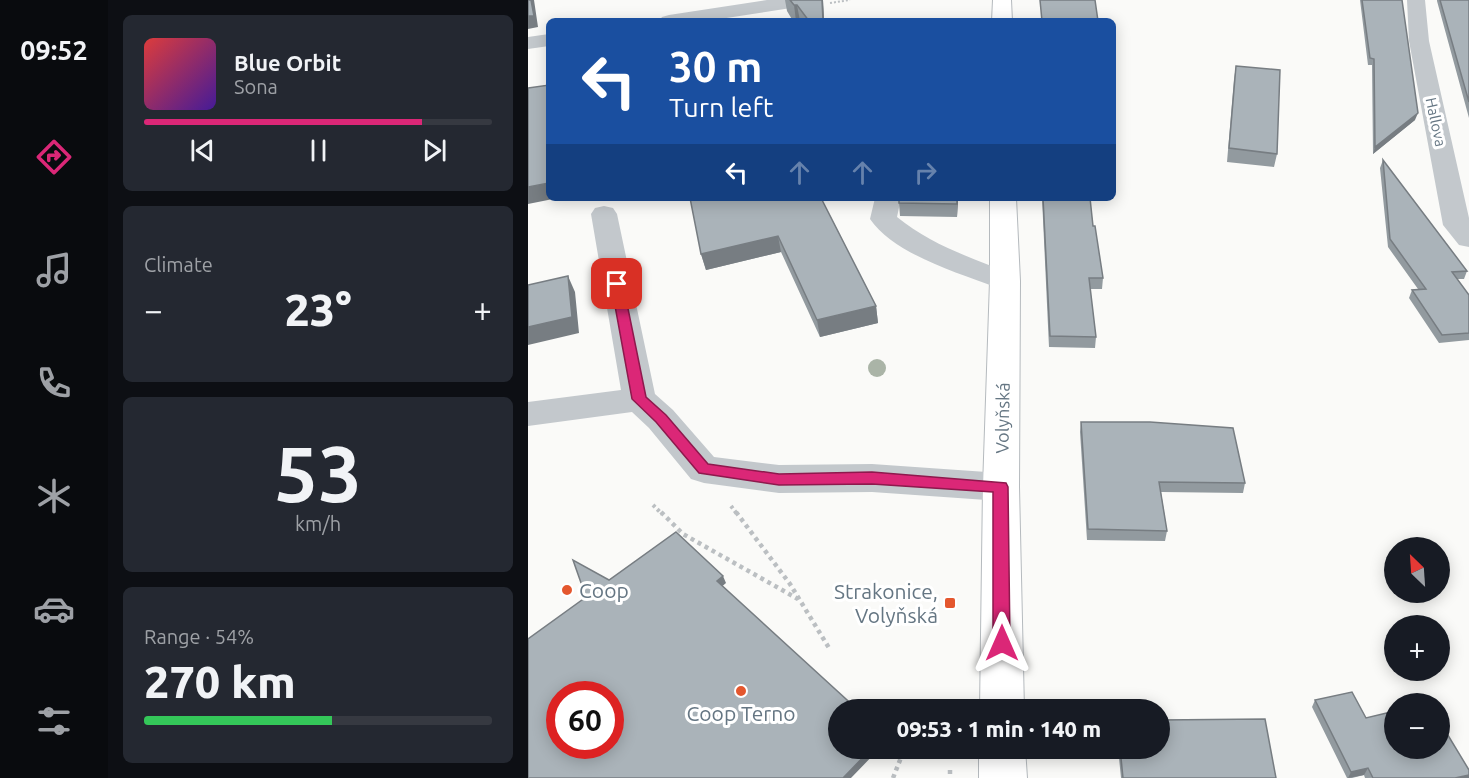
<!DOCTYPE html>
<html lang="en">
<head>
<meta charset="utf-8">
<style>
  body { margin:0; font-family:Ubuntu,sans-serif; background:#242831; color:#f1f3f6; height:100vh; display:flex; flex-direction:column; font-size:22px; white-space:nowrap }
  * { box-sizing:border-box; margin:0 }
  p { font-size:20px; color:#9ea1a6 }
  .icon { flex:none; width:33px; height:33px; fill:none; stroke:currentColor; stroke-width:2; stroke-linecap:round; stroke-linejoin:round }
  .map { position:relative; flex:1; overflow:hidden }
  .drawer { display:flex; flex-direction:column; gap:15px; padding:15px; background:#0d0f14; width:420px }
  .drawer>* { flex:none }
  .top-card { position:absolute; left:18px; top:18px; width:570px; height:183px; border-radius:9px; box-shadow:0 3px 15px #0003; background:#1a4fa0; color:#fff; overflow:hidden }
  .needle { width:39px; rotate:335deg }
  .controls { position:absolute; left:856px; top:537px; display:grid; gap:12px }
  .controls a { display:grid; place-items:center; width:66px; height:66px; border-radius:50%; background:#171b24; box-shadow:0 3px 15px #0003; font-size:30px }
  .speed { position:absolute; left:18px; top:681px; display:flex; gap:12px; font-size:30px; font-weight:700; text-align:center }
  .speed>* { display:grid; place-content:center; width:78px; height:78px; border-radius:50%; background:#171b24; box-shadow:0 3px 15px #0003; line-height:1 }
  .speed .limit { border:9px solid #d22; background:#fff; color:#111 }
  .pin { position:absolute; display:grid; place-items:center; width:51px; height:51px; color:#fff; margin:-26px; border-radius:12px; box-shadow:0 3px 9px #0006 }
  .me { position:absolute; width:66px; margin:-33px; rotate:0deg; stroke-linejoin:round; filter:drop-shadow(0 0 4px #0008) }
  .turn { display:flex; align-items:center; gap:21px; height:126px; padding:0 24px; font-size:27px }
  .turn .icon { width:78px; height:78px; stroke-width:2.5 }
  .turn b { display:block; font-size:42px; line-height:51px }
  .lanes { display:flex; align-items:center; height:57px; padding:0 24px; background:#0003; justify-content:center; gap:30px; direction:ltr }
  .lanes .off { opacity:.35 }
  .big { font-size:45px; font-weight:800; line-height:1.1 }
  .drawer .tile { flex:1; display:flex; flex-direction:column; justify-content:center; gap:9px; min-width:0; padding:0 21px; border-radius:9px; background:#242831 }
  .drawer .dial { align-items:center; gap:0 }
  .dial b { font-size:78px; line-height:1 }
  .song { display:flex; align-items:center; gap:18px }
  .cover { width:72px; height:72px; border-radius:9px; background:linear-gradient(135deg,hsl(0 70% 55%),hsl(260 70% 35%)) }
  .played { height:6px; border-radius:3px; background:linear-gradient(90deg,#db2777 80%,#363941 80%) }
  .keys { display:flex; justify-content:space-around; direction:ltr }
  .heat { display:flex; justify-content:space-between; align-items:center; font-size:33px; direction:ltr }
  .charge { height:9px; border-radius:4px; background:linear-gradient(90deg,#34c759 54%,#363941 0) }
  .trip { position:absolute; left:300px; top:699px; width:342px; height:60px; border-radius:30px; background:#171b24; box-shadow:0 3px 15px #0003; font-weight:800; line-height:60px; text-align:center }
  main { display:flex; flex:1; min-height:0 }
  .menu { display:flex; flex-direction:column; width:108px; justify-content:space-around; align-items:center; background:#090b0e; color:#9ea1a6 }
  .menu .icon { width:42px; height:42px }
  .menu .active { color:#db2777 }
  .menu b { font-size:27px; color:#f1f3f6 }
  .map>svg:first-child { display:block }
</style>
</head>
<body>
<main>
<nav class="menu">
<b>09:52</b>
<svg class="icon active" aria-label="directions" viewBox="0 0 24 24"><path d="M12 3l9 9-9 9-9-9zM9 14v-3h6M13 9l2 2-2 2"/></svg>
<svg class="icon" aria-label="music" viewBox="0 0 24 24"><path d="M9 18V5l10-2v13"/><circle cx="6" cy="18" r="3"/><circle cx="16" cy="16" r="3"/></svg>
<svg class="icon" aria-label="phone" viewBox="0 0 24 24"><path d="M5 4h4l2 5-3 2q2 4 5 5l2-3 5 2v4C11 20 4 13 5 4z"/></svg>
<svg class="icon" aria-label="climate" viewBox="0 0 24 24"><path d="M12 3v18M4 7l16 10M4 17L20 7"/></svg>
<svg class="icon" aria-label="car" viewBox="0 0 24 24"><path d="M5 17H2v-5l4-1 3-4h7l3 4 3 1v5h-3M9 17h6M6 11h13"/><circle cx="7" cy="17" r="2"/><circle cx="17" cy="17" r="2"/></svg>
<svg class="icon" aria-label="filters" viewBox="0 0 24 24"><path d="M4 7h16M4 17h16"/><circle cx="9" cy="7" r="2"/><circle cx="15" cy="17" r="2"/></svg>
</nav>
<section class="drawer">
<div class="tile">
<div class="song"><i class="cover"></i><div><b>Blue Orbit</b><p>Sona</p></div></div>
<div class="played"></div>
<div class="keys"><svg class="icon" aria-label="previous" viewBox="0 0 24 24"><path d="M18 5L8 12l10 7zM5 5v14"/></svg><svg class="icon" aria-label="pause" viewBox="0 0 24 24"><path d="M8 5v14M16 5v14"/></svg><svg class="icon" aria-label="next" viewBox="0 0 24 24"><path d="M6 5l10 7-10 7zM19 5v14"/></svg></div>
</div>
<div class="tile"><p>Climate</p>
<div class="heat"><a>−</a><b class="big">23°</b><a>+</a></div>
</div>
<div class="tile dial"><b>53</b><p>km/h</p></div>
<div class="tile"><p>Range · 54%</p><b class="big">270 km</b><div class="charge"></div></div>
</section>
<div class="map">
<svg width="941" height="778" viewBox="0 0 941 778">
  <rect width="100%" height="100%" fill="#fafaf8"/>
  <g fill="none" stroke-linecap="round" stroke-linejoin="round">
    <defs>
      <path id="major" d="M 465,0 L 483,0 L 484,21 L 464,21 Z
        M 462,198 L 488,198 L 492,281 L 491,487 L 496,710 L 452,710 L 455,487 L 462,281 Z
        M 451,748 L 497,748 L 499,778 L 451,778 Z"/>
    </defs>
    <!-- major casing -->
    <use href="#major" stroke="#b5babe" stroke-width="2"/>
    <!-- path-far2 -->
    <path stroke="#bbbfc2" stroke-width="2" stroke-dasharray="2 2" stroke-linecap="butt" d="M 302,3 L 322,0"/>
    <!-- path-far1 -->
    <path stroke="#bbbfc2" stroke-width="4" stroke-dasharray="3 3" stroke-linecap="butt" d="M 125,505 L 134,514
      M 203,506 L 209,514"/>
    <!-- path -->
    <path stroke="#bbbfc2" stroke-width="4.5" stroke-dasharray="4 4" stroke-linecap="butt" d="M 133,512 L 155,534 L 270,599
      M 208,512 L 262,584 L 301,648
      M 422,770 L 422,778
      M 365,778 L 374,755 L 373,748"/>
    <!-- minor -->
    <path fill="#c3c8cc" fill-rule="evenodd" d="M 239,0 L 285,0 L 283,4 L 276,6 L 179,21 L 131,21 L 134,17 L 141,15 Z
      M 879,0 L 897,0 L 901,41 L 941,218 L 941,247 L 931,245 L 915,225 L 881,41 Z
      M 21,34 L 21,46 L 0,49 L 0,37 Z
      M 347,198 L 373,198 L 369,217 C 403,245 446,259 487,275 L 492,281 L 487,287 L 477,290 L 467,287 C 428,272 366,254 342,219 Z
      M 76,206 L 85,208 L 89,214 L 127,394 L 145,410 L 186,457 L 251,465 L 344,464 L 473,473 L 486,477 L 491,487 L 486,497 L 473,501 L 344,492 L 251,493 L 176,483 L 163,479 L 121,428 L 104,412 L 0,426 L 0,402 L 93,390 L 63,214 L 67,208 Z"/>
    <!-- major -->
    <use href="#major" fill="#fff" fill-rule="evenodd"/>
  </g>
  <!-- trees -->
  <circle fill="#aab4a7" cx="349" cy="368" r="9"/>
  <!-- wall -->
  <path fill="#929a9f" d="M 257,0 L 295,0 L 296,21 L 265,21 L 259,11 Z
    M 832,0 L 874,0 L 887,120 L 845,154 L 844,65 L 840,65 Z
    M 909,0 L 941,0 L 941,118 L 909,1 Z
    M 708,66 L 749,154 L 746,167 L 699,162 L 706,79 Z
    M 855,160 L 939,271 L 936,279 L 929,279 L 941,295 L 941,340 L 911,343 L 881,298 L 884,290 L 890,289 L 860,247 L 852,168 Z
    M 293,198 L 348,306 L 350,323 L 292,337 L 253,252 L 178,270 L 173,254 Z
    M 371,198 L 430,198 L 429,217 L 372,216 L 371,203 Z
    M 514,198 L 562,198 L 565,226 L 575,278 L 574,289 L 562,289 L 568,337 L 567,348 L 521,347 Z
    M 553,422 L 717,483 L 715,493 L 633,492 L 639,531 L 637,541 L 559,540 L 552,432 Z
    M 787,700 L 838,718 L 941,777 L 837,778 L 836,775 L 824,778 L 819,778 L 784,707 Z
    M 590,748 L 632,748 L 748,778 L 593,778 Z"/>
  <!-- shaded-wall -->
  <path fill="#777d82" d="M 3,0 L 6,0 L 10,27 L 0,29 L 0,16 Z
    M 294,0 L 295,0 L 296,21 L 295,21 Z
    M 266,5 L 269,5 L 272,21 L 268,21 Z
    M 890,113 L 887,120 L 845,154 L 847,147 Z
    M 21,183 L 21,198 L 30,198 L 0,204 L 0,187 Z
    M 429,198 L 430,198 L 429,217 Z
    M 250,236 L 253,252 L 178,270 L 173,254 Z
    M 40,276 L 47,292 L 51,333 L 0,345 L 0,327 Z
    M 348,306 L 350,323 L 292,337 L 289,320 Z
    M 195,576 L 198,583 L 191,589 L 189,581 Z
    M 344,748 L 352,748 L 323,778 L 315,778 Z
    M 840,768 L 836,775 L 820,778 L 823,772 Z
    M 941,775 L 941,778 L 927,778 Z"/>
  <!-- building -->
  <path fill="#aab3b9" stroke="#777d82" stroke-width="1.5" fill-rule="evenodd" d="M 0,0 L 3,0 L 6,16 L 0,16 Z
    M 262,0 L 294,0 L 295,21 L 281,21 L 269,5 L 266,5 Z
    M 512,0 L 567,0 L 570,21 L 514,21 Z
    M 834,0 L 874,0 L 890,113 L 847,147 L 846,59 L 842,58 Z
    M 912,0 L 941,0 L 941,102 Z
    M 708,66 L 752,70 L 749,154 L 701,148 Z
    M 21,85 L 21,183 L 0,187 L 0,88 Z
    M 855,160 L 939,271 L 924,272 L 941,295 L 941,333 L 914,335 L 884,290 L 898,289 L 862,239 Z
    M 162,198 L 293,198 L 348,306 L 289,320 L 250,236 L 173,254 Z
    M 371,198 L 429,198 L 429,204 L 371,203 Z
    M 515,198 L 562,198 L 565,226 L 567,226 L 575,278 L 561,278 L 568,337 L 522,336 Z
    M 40,276 L 44,317 L 0,327 L 0,285 Z
    M 553,422 L 622,422 L 705,428 L 717,483 L 631,482 L 639,531 L 560,529 Z
    M 148,532 L 195,576 L 189,581 L 330,710 L 310,710 L 310,748 L 344,748 L 315,778 L 0,778 L 0,639 L 58,597 L 45,560 L 81,580 ZM 32,694 L 82,694 L 82,746 L 32,746 Z
    M 824,692 L 838,718 L 867,711 L 867,748 L 912,748 L 912,722 L 941,770 L 941,775 L 927,778 L 845,778 L 840,768 L 823,772 L 787,700 Z
    M 737,719 L 748,778 L 595,778 L 592,748 L 632,748 L 632,720 Z"/>
  <!-- route -->
  <path fill="#db2777" stroke="#8e194d" stroke-width="1.5" d="M 89,280 L 95,284 L 118,397 L 138,415 L 180,464 L 251,474 L 344,472 L 478,483 L 480,487 L 482,643 L 480,648 L 474,650 L 468,648 L 465,643 L 465,492 L 344,484 L 251,485 L 171,473 L 128,422 L 104,399 L 83,284 Z"/>
  <!-- markers -->
  <g fill="#e4572e" stroke="#fff" stroke-width="2">
    <circle cx="39" cy="590" r="6"/>
    <rect x="416" y="597" width="12" height="12" rx="3"/>
    <circle cx="213" cy="691" r="6"/>
  </g>
  <g text-anchor="middle" dominant-baseline="central" stroke-width="6" stroke-linejoin="round" paint-order="stroke">
    <!-- far-street labels -->
    <g font-size="15" fill="#657683" stroke="#fff">
      <text transform="translate(908 122) rotate(78)">Hallova</text>
    </g>
    <!-- street labels -->
    <g font-size="18" fill="#657683" stroke="#fff">
      <text transform="translate(474 418) rotate(-89)">Volyňská</text>
    </g>
    <!-- near-poi labels -->
    <g font-size="21" fill="#657683" stroke="#fff" text-anchor="start">
      <text x="51" y="590">Coop</text>
      <text x="410" y="591" text-anchor="end">Strakonice,<tspan x="410" dy="24">Volyňská</tspan></text>
      <text x="213" y="713" text-anchor="middle">Coop Terno</text>
    </g>
  </g>
</svg>
<div class="controls">
<a><svg class="needle" viewBox="-14 -14 28 28"><path d="M0-13l5 13h-10z" fill="#e53935"/><path d="M0 13l5-13h-10z" fill="#9ea1a6"/></svg></a>
<a>+</a>
<a>−</a>
</div>
<div class="speed"><div class="limit">60</div></div>
<div class="pin" style="left:89px;top:284px;background:#d93025"><svg class="icon" aria-label="arrive" viewBox="0 0 24 24"><path d="M6 21V4h12l-3 4 3 4H6"/></svg></div>
<svg class="me" style="left:474px;top:643px" viewBox="-20 -20 40 40"><path d="M0-17L14 15 0 8-14 15z" fill="#db2777" stroke="#fff" stroke-width="4"/></svg>
<div class="trip">09:53 · 1 min · 140 m</div>
<div class="top-card">
<div class="turn"><svg class="icon" aria-label="left" viewBox="0 0 24 24"><path d="M17 20v-9H6M10 6l-5 5 5 5"/></svg><div><b>30 m</b>Turn left</div></div>
<div class="lanes"><svg class="icon" aria-label="left" viewBox="0 0 24 24"><path d="M17 20v-9H6M10 6l-5 5 5 5"/></svg><svg class="icon off" aria-label="ahead" viewBox="0 0 24 24"><path d="M12 20V5M6 11l6-6 6 6"/></svg><svg class="icon off" aria-label="ahead" viewBox="0 0 24 24"><path d="M12 20V5M6 11l6-6 6 6"/></svg><svg class="icon off" aria-label="right" viewBox="0 0 24 24"><path d="M7 20v-9h11M14 6l5 5-5 5"/></svg></div>
</div>
</div>
</main>
</body>
</html>
